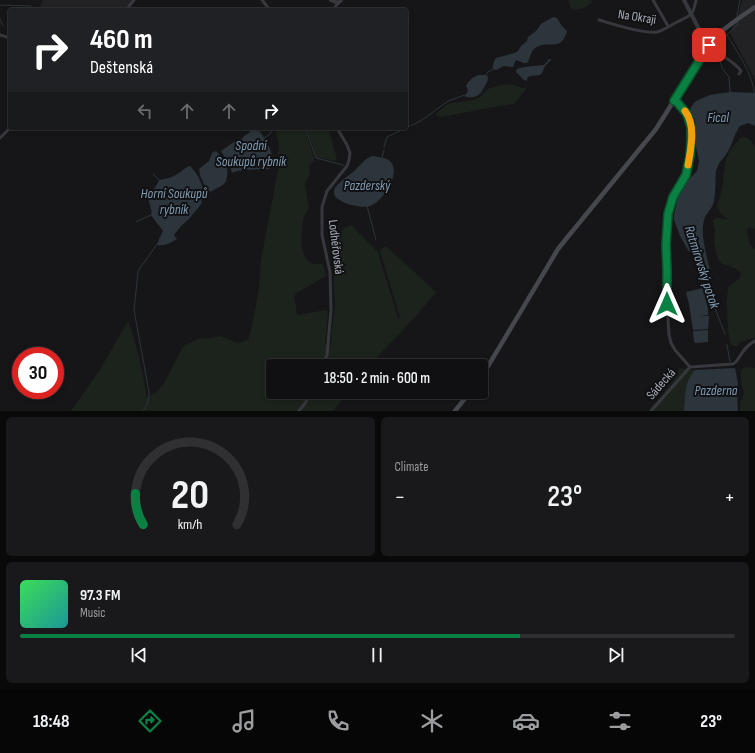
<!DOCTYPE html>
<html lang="en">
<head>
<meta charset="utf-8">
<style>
  body { margin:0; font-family:"Sofia Sans Condensed",sans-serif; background:#19191b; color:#f1f3f6; height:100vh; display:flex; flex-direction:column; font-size:15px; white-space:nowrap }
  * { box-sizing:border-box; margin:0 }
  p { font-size:13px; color:#9c9d9f }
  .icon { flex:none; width:22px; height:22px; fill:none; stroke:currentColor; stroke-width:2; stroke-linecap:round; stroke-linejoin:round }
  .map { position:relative; height:411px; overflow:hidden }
  .side { display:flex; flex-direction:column; gap:6px; padding:6px; background:#09090a; flex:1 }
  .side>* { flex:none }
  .top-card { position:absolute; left:8px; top:8px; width:400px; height:122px; border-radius:4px; box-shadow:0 2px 6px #0003,0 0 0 1px #303032; background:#202124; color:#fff; overflow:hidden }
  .speed { position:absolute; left:12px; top:347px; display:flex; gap:8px; font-size:20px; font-weight:700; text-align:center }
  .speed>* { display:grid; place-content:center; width:52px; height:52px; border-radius:50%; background:#101012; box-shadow:0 2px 6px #0003,0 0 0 1px #303032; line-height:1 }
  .speed .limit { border:6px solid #d22; background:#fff; color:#111 }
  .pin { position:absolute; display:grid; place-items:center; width:34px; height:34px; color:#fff; margin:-17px; border-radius:8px; box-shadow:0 2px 6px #0006 }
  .me { position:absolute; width:44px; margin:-22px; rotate:0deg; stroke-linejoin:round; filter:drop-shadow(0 0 3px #0008) }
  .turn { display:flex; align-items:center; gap:14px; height:84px; padding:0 16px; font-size:18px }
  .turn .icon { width:52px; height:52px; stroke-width:2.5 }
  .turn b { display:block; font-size:28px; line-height:34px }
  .lanes { display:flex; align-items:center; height:38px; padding:0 16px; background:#0003; justify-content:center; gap:20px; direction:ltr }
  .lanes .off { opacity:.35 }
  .big { font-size:30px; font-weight:600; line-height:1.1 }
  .side .tile { flex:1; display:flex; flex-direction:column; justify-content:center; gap:6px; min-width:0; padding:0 14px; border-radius:6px; background:#19191b }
  .side .dial { align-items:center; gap:0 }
  .dial svg { height:104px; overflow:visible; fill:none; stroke:#303032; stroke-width:7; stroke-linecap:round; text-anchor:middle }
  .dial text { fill:#f1f3f6; stroke:none }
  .song { display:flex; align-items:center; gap:12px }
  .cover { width:48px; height:48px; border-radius:6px; background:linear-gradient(135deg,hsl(130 70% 55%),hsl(180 70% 35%)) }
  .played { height:4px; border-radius:2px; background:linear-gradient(90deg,#0b8043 70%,#303032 70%) }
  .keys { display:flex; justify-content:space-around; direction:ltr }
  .heat { display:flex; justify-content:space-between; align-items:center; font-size:22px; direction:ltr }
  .side .tiles { flex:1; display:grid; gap:6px; grid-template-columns:1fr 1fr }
  .tile:last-child { grid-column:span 2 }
  .trip { position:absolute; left:266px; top:359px; width:222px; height:40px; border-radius:4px; background:#101012; box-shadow:0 2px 6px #0003,0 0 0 1px #303032; font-weight:600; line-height:40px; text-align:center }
  .dock { display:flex; height:64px; justify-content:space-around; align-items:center; background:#060607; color:#9c9d9f }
  .dock .icon { width:28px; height:28px }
  .dock .selected { color:#0b8043 }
  .dock b { font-size:18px; color:#f1f3f6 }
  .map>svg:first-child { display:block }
</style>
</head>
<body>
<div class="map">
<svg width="755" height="411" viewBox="0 0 755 411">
  <rect width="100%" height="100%" fill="#161618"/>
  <!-- built -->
  <path fill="#222225" d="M 43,0 L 133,0 L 124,10 L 38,10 Z
    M 742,0 L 755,0 L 755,80 L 730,33 L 739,13 Z"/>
  <!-- green -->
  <path fill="#1c231d" d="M 568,0 L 593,0 C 590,7 578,11 571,9 Z
    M 510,84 C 517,85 520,89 527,88 L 514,104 L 494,107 L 441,117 L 437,116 L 436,114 C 440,111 444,106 448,104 C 457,101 467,103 476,99 C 482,97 484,92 488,89 C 494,86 503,85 510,84 Z
    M 278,128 L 304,128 L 314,158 L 314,161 L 309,165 L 310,175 L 307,179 L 305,184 L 309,208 L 304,216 L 303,220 C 302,233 297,254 311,263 C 315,265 319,263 323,264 L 326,276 L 295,294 L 295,297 L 294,298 L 295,301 L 297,315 L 326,310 L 328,313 L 325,344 L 331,345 L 332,328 L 335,306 L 333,263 L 332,255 L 330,250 L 330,247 L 343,229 L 351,225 L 378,252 L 398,318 L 400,318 L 380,251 L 384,247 L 387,247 L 436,292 L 416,316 L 369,366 L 273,366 L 273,392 L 349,392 L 333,411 L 71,411 L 99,371 L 128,321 C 135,339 139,357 143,376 C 144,383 147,391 146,398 L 157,392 L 164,383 L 183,347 L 185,345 L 199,339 L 210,338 L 220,336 L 237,343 L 242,342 L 249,339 C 253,322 256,305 259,287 C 260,278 260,269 261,260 C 266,232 272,204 277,175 C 280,169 278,160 278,153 C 279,150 279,149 279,147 C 279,139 274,136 278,128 Z
    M 306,128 L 328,128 L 337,159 L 334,161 L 316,157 Z
    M 742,137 C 749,137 752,142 755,147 L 755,229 L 749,227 L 747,230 L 750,245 L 755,249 L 755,338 L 740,342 L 737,346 L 734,346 C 731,344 731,345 730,341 C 728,334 725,293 729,287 C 732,282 741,280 741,273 C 736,268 729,266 722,264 L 719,261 L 716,253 L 714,240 L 715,231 L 713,221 L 716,218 L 728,219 L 721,214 L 717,207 C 718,201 721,195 722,189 C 726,166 722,154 742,137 Z
    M 745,367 L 755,368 L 755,411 L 740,411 L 740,402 L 743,397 L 744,393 L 741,381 L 741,370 Z
    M 679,368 L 695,370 C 683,384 686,395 684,411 L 648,411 C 657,401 677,380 679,368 Z"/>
  <!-- water -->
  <path fill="#2c353c" d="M 553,17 L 557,18 L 562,26 L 567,31 C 561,54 547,38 534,49 C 530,53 530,59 527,63 L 524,63 L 516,60 L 513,67 L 504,66 L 496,70 L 493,69 C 492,65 494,62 496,58 L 515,53 L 518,51 L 521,46 L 527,41 L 528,37 L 536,31 L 541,24 Z
    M 549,59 L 550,59 L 551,60 L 545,66 L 542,73 L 540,75 L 530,76 L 527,78 L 527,81 L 524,80 L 516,72 L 517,69 C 525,66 535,66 544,65 Z
    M 479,75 L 486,75 L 488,77 C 488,82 486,84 483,89 C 479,97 475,98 466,97 L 465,95 C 469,91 468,90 466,86 C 469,80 473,77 479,75 Z
    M 730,92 L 755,93 L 755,126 L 748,123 L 740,126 C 734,134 733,144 727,153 C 723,159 718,163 716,171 C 715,181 716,191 714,201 C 713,208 706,213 704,220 C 700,236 707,255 710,271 L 710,274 L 708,275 L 698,265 L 692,254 L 688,250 L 680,236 L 674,220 L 674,215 L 678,197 L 687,181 L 697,171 L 699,161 L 696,147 L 696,131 L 695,121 L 690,110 L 691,107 L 696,101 L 710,95 Z
    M 252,128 L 256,128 C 264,134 274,154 273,164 L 269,169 C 259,170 240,168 232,173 L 230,165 L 221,151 L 234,142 L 241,140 L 244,136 L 249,133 Z
    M 216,151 C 218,153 225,162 226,164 C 228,169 228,180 224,184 C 222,186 213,190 210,192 C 204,186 200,177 199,169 L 209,161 L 212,153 Z
    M 372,156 C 378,157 385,157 390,161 C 402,173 383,202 370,206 C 364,208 357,206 352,205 C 346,204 343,202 338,199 C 325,190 347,177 353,172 C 359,167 364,159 372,156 Z
    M 190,166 C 198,173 204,187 204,197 L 201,200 L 202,203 L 189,219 L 181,226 L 174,235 L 177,239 C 170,243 165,246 157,245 L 159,241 L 159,239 L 163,231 L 151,215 C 153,209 148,204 149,198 C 151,191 157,186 159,180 C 166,179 173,177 179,173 C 183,170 185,168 190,166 Z
    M 703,288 L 708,309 L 708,315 L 700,316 L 709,316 L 708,329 L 693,330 L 689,304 L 691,304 L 689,304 L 686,292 Z
    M 707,330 L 708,330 L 708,342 L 695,343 L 694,341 L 693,331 Z
    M 735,368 L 738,383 L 737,395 L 738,411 L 684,411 C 686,395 683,384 695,370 Z"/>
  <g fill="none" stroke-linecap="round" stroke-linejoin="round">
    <!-- stream -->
    <path stroke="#2c353c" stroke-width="1" d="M 0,5 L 31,6
      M 737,16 L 740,0
      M 0,19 L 3,26
      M 738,21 L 737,25 L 727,35 C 735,48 755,78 754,94
      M 726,35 L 720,48 L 721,52 L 720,60 L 722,68 L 729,77 L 730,92 L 731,92
      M 486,75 L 488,72 L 493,69
      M 305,128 L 316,158 L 343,165 L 344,166
      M 406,128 L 422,120 L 448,101 L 465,95
      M 263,139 L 270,134 L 273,128
      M 384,147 L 387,137 L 406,128
      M 382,158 L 384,150
      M 153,174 L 159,180
      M 367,206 L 376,240
      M 136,222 L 151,215
      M 708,274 L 709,278 L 709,293 L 725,334
      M 727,345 L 730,362
      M 143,411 C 148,405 149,399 149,392 L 134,310 L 138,272 L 140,268 L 160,240"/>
    <!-- minor -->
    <path stroke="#37383d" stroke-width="3" d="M 262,0 L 270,10
      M 653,0 L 668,26
      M 126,10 L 134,0
      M 333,10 L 338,3
      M 599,20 C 613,24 643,34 657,32 C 663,31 671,25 677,22 C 691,15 693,16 696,0
      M 0,35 L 10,38
      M 709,45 L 711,48 C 721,56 734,61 741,71 L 739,74
      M 674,101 L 677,102 L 687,114 L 691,127 L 691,140 L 690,156 L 686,175 L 681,185 L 673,197 L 668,214 L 666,245 L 667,269 L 667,304 L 669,335 L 671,343 L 675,350 L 690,367
      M 0,138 L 10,128
      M 322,366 L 327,355 L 331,310 L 330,272 L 322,235 L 322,207 L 327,191 L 347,166 L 349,160 L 350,153 L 347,145 L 337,128
      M 690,367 L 733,364 C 737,362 737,360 740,356 C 744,350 748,344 755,341
      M 299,411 L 306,402 L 310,392
      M 651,411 L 690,367"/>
    <!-- tertiary -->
    <path stroke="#37383d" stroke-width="4" d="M 331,0 L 338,3 L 341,0
      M 684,0 L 703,37 L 709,45"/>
    <!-- secondary -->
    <path stroke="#45474d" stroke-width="4.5" d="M 481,378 L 558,249 L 566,239 L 656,129 L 709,45 L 723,30 L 739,18 L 755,7
      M 455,411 L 470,392"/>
  </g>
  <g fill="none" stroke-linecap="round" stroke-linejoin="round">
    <defs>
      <path id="route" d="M 667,304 L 667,268 L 666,245 L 668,214 L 673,197 L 686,175 L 690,156 L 691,140 L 691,127 L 687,114 L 677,102 L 674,101 L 709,45"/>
    </defs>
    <!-- route casing -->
    <use href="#route" stroke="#07532c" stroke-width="10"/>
    <!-- route -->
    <use href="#route" stroke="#0b8043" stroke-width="7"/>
    <!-- slow -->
    <path stroke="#f59e0b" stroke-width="7" d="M 685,111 C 696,125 691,148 688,165"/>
  </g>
  <g text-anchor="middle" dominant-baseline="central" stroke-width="4" stroke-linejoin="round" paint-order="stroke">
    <!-- street labels -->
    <g font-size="13" fill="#a8adb8" stroke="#111113">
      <text transform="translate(637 17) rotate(9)">Na Okraji</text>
      <text transform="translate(336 247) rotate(83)">Lodhéřovská</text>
      <text transform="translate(661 384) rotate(-49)">Sádecká</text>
    </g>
    <!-- water labels -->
    <g font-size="14" font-style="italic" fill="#7f9bb3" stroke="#111113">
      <text x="718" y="117">Fical</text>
      <text x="251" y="145">Spodní<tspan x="251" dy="16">Soukupů rybník</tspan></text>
      <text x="367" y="185">Pazderský</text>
      <text x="174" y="193">Horní Soukupů<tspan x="174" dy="16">rybník</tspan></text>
      <text transform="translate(702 267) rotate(72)">Ratmírovský potok</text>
      <text x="716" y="390">Pazderna</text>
    </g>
  </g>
</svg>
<div class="speed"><div class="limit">30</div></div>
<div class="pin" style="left:709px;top:45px;background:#d93025"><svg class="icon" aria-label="arrive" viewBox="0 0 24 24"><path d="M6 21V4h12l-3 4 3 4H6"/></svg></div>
<svg class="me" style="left:667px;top:304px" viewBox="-20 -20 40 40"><path d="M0-17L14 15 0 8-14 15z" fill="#0b8043" stroke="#fff" stroke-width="4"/></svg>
<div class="trip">18:50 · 2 min · 600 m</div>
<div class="top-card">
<div class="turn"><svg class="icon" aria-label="right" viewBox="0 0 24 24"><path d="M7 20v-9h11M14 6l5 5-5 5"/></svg><div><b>460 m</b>Deštenská</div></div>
<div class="lanes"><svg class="icon off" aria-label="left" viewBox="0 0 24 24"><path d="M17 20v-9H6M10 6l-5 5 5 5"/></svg><svg class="icon off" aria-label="ahead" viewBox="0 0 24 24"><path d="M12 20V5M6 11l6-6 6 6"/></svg><svg class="icon off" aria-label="ahead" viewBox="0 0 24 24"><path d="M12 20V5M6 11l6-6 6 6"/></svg><svg class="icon" aria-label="right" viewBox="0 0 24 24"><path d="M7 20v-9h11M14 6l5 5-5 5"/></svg></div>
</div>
</div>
<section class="side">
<div class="tiles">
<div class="tile dial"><svg viewBox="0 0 100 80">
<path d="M14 69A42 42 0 1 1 86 69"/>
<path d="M14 69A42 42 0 0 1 8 45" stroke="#0b8043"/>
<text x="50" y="56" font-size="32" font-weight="700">20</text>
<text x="50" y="72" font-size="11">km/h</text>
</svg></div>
<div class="tile"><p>Climate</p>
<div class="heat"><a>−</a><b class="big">23°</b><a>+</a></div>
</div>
<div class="tile">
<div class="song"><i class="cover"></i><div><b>97.3 FM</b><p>Music</p></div></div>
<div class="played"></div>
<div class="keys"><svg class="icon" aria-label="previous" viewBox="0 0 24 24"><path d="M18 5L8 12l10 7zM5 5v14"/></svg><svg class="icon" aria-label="pause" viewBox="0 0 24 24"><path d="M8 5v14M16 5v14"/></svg><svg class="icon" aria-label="next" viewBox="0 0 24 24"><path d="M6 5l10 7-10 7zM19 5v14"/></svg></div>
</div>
</div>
</section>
<nav class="dock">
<b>18:48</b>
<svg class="icon selected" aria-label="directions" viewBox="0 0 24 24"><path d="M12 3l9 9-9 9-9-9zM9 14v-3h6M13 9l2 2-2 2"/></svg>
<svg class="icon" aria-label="music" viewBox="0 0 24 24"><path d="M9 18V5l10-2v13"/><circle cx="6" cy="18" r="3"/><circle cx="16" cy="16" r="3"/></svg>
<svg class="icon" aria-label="phone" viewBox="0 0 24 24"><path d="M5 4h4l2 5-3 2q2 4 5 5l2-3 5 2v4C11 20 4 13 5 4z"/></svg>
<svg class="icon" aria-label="climate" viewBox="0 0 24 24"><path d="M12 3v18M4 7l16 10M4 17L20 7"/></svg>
<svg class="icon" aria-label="car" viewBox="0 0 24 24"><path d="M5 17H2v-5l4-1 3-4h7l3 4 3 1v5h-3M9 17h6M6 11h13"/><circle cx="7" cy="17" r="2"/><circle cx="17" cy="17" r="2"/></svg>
<svg class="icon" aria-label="filters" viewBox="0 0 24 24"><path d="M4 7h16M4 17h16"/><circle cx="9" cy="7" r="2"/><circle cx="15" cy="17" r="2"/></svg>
<b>23°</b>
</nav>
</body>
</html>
